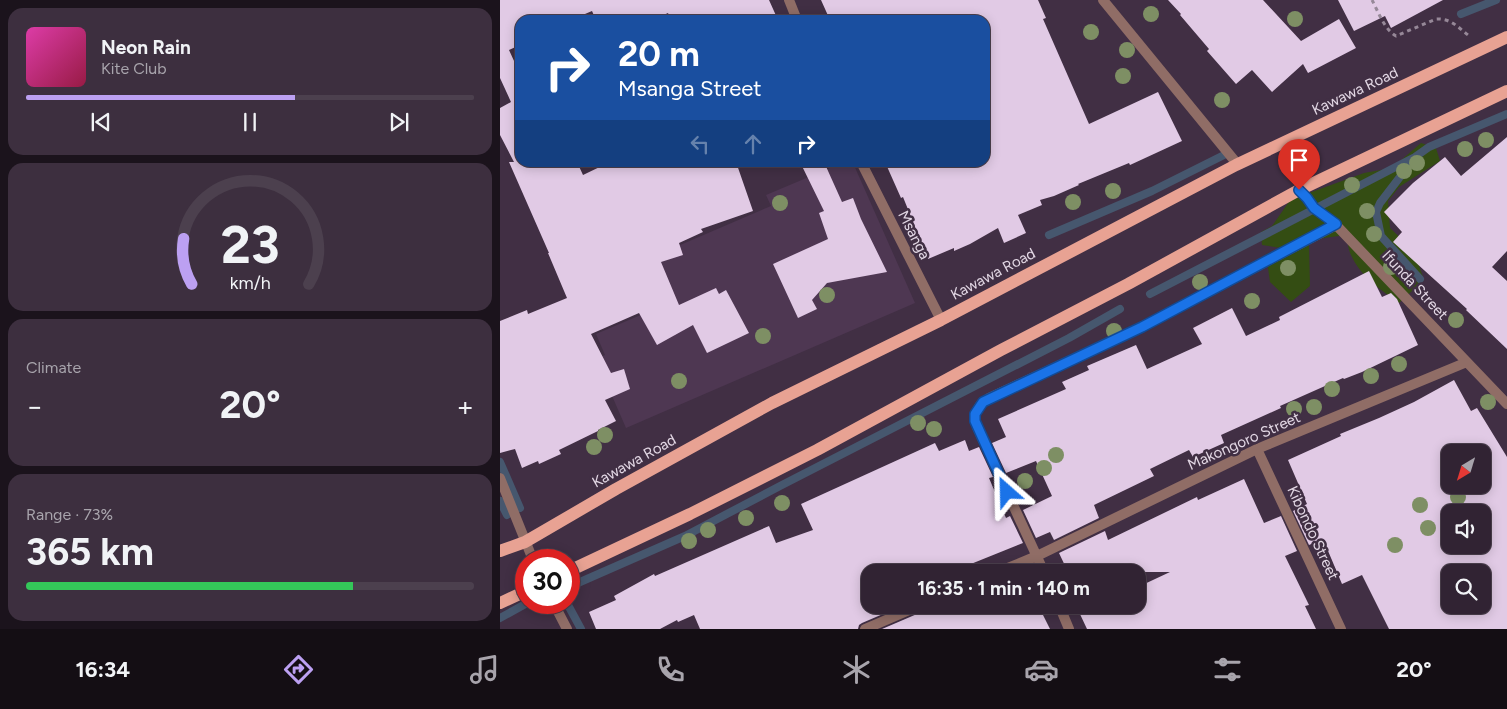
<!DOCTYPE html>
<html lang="en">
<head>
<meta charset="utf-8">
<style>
  body { margin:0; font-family:Figtree,sans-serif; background:#3d2f3f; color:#f1f3f6; height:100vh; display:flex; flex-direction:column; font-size:19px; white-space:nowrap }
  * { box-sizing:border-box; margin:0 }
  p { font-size:16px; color:#a8a4ac }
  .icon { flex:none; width:28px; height:28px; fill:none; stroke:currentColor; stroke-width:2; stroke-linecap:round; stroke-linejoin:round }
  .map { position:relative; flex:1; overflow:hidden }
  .drawer { display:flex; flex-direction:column; gap:8px; padding:8px; background:#1b131c; width:500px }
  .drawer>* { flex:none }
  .guide { position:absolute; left:15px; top:15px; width:475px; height:152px; border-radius:15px; box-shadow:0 2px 12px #0003,0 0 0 1px #4c404e; background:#1a4fa0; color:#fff; overflow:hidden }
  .needle { width:32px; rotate:218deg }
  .fabs { position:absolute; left:941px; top:444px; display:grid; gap:10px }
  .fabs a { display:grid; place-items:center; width:50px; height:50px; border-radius:10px; background:#312333; box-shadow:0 2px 12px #0003,0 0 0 1px #4c404e; font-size:25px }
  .speed { position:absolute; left:15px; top:549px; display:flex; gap:10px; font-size:25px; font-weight:700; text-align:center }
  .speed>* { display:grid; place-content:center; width:65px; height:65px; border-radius:50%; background:#312333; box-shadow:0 2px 12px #0003,0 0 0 1px #4c404e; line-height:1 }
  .speed .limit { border:8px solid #d22; background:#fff; color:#111 }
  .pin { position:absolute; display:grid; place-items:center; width:42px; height:42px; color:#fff; margin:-51px -21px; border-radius:50% 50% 50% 0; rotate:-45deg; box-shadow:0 0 5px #0007 }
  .pin .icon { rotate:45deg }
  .me { position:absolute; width:55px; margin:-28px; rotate:335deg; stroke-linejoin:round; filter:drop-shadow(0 0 4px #0008) }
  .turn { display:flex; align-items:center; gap:18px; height:105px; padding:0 20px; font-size:22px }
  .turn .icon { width:65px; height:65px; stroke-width:2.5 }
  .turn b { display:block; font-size:35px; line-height:42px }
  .lanes { display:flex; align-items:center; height:48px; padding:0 20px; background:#0003; justify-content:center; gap:25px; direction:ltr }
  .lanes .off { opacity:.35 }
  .big { font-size:38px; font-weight:700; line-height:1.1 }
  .drawer .widget { flex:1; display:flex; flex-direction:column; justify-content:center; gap:8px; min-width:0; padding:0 18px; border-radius:15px; background:#3d2f3f }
  .drawer .dial { align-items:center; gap:0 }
  .dial svg { height:130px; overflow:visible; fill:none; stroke:#4c404e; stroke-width:7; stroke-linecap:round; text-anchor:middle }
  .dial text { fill:#f1f3f6; stroke:none }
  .song { display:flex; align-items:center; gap:15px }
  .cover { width:60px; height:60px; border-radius:8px; background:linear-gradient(135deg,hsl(320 70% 55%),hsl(340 70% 35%)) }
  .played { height:5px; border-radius:2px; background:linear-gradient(90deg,#bca0f2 60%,#4c404e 60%) }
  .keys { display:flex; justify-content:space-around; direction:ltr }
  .heat { display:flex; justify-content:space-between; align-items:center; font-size:28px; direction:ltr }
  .charge { height:8px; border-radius:4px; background:linear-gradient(90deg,#34c759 73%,#4c404e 0) }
  .trip { position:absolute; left:361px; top:564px; width:285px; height:50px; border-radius:15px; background:#312333; box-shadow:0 2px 12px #0003,0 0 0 1px #4c404e; font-weight:700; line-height:50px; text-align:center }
  .dock { display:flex; height:80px; justify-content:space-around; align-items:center; background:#140e14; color:#a8a4ac }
  .dock .icon { width:35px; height:35px }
  .dock .selected { color:#bca0f2 }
  .dock b { font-size:22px; color:#f1f3f6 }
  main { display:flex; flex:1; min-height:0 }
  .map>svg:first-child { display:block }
</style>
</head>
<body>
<main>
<section class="drawer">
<div class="widget">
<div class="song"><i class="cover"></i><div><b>Neon Rain</b><p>Kite Club</p></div></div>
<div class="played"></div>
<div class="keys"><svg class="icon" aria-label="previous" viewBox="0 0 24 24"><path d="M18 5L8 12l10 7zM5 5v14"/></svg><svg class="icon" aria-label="pause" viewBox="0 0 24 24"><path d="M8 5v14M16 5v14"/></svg><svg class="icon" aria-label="next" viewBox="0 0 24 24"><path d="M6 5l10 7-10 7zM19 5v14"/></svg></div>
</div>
<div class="widget dial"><svg viewBox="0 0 100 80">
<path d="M14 69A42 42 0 1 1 86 69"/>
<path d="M14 69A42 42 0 0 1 9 41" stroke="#bca0f2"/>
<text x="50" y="56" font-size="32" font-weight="700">23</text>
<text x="50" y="72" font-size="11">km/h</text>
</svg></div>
<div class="widget"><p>Climate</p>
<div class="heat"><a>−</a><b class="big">20°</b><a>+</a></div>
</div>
<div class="widget"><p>Range · 73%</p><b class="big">365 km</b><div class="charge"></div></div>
</section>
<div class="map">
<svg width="1007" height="629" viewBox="0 0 1007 629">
  <rect width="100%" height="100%" fill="#412f44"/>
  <!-- built -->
  <path fill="#4e3752" d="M 342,163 L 353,163 L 415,303 L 126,428 L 96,359 L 105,355 L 96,334 L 176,300 L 157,255 L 271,206 L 266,195 Z"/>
  <!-- green -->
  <path fill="#344d13" d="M 921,143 L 936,148 L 940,161 L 899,187 L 888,201 L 890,228 L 914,251 L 924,280 L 899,303 C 881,290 860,276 851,255 C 848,249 848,242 846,235 L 817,239 L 809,245 L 810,286 L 791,302 L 770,282 L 766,254 L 778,251 L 781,248 L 762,245 L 761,232 L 772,226 L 793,196 L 809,193 L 864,173 L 892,168 Z"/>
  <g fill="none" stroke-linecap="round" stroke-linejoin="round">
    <!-- stream -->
    <path stroke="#46576e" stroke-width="8" d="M 961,14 L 996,0
      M 913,160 L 880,203 L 876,212 L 881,236 L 920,279
      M 549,235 L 652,191 L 728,153
      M 650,294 L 915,157 L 929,147 L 1007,114
      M 0,462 L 20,508
      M 0,501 L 7,515
      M 71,586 L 185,536 L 280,486 L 569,338 L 620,309
      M 68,605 L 81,629
      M 0,618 L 29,602"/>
  </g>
  <!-- building -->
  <path fill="#e1cae5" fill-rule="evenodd" d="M 0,0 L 269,0 L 278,20 L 171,20 L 168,13 L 152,20 L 96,20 L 92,11 L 71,20 L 20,20 L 20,45 L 9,50 L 20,74 L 20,162 L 77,162 L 83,175 L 110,162 L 236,162 L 253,211 L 201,229 L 203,232 L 179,243 L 183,255 L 161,262 L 179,305 L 216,288 L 219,294 L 226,290 L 249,333 L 207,353 L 193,325 L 157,345 L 139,313 L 91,334 L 111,373 L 124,369 L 130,389 L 105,400 L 116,421 L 98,430 L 98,431 L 59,450 L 61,454 L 39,464 L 38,461 L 22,468 L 15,449 L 0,453 L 0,321 L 27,310 L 28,314 L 67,298 L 48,253 L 49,253 L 9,162 L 14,162 L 0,135 L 0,108 L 11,102 L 0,78 Z
    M 321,0 L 538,0 L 546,18 L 543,19 L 589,124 L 658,92 L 682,141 L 630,165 L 629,163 L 578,184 L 579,185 L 554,196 L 540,200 L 542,205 L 518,215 L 526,233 L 504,243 L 498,228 L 470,244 L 454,251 L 454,248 L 428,259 L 403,197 L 401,198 L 385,162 L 485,162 L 485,20 L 330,20 Z
    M 668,0 L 763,0 L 801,41 L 839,19 L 856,48 L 808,73 L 803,64 L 772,92 L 752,70 L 736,84 L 707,51 L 709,49 L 680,15 L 681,14 Z
    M 838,0 L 943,0 L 891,28 L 885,16 L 854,31 Z
    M 1007,137 L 1007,251 L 992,267 L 1007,281 L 1007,349 L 966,310 L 967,309 L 893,242 L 902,232 L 884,212 L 913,183 L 945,157 L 961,176 Z
    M 300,162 L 324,162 L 342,202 L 353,198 L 361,219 L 387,272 L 327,283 L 312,300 L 317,309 L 298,318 L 273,264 L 328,239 L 319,213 L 324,211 Z
    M 869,271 L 882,297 L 891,293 L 897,299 L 918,345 L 862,372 L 844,379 L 843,378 L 780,406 L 781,408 L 721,435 L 724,443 L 693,457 L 689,450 L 650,469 L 654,476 L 594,505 L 599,518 L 554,540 L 550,532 L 536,538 L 523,510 L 552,496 L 536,461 L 506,473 L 492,443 L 506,437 L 498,419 L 566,389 L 562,382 L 589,370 L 587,366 L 636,345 L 647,369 L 702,344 L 693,328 L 732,308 L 746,336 L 780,320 L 779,317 Z
    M 954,380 L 971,411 L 977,408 L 1007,457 L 1007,629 L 889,629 L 862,575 L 842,584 L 823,539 L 809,545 L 793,511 L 807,504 L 788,460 L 841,436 L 840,434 L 879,418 L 914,402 ZM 950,452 L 982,452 L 982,485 L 950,485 ZM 950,512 L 982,512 L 982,545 L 950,545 ZM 950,572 L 982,572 L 982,605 L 950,605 Z
    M 465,440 L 469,451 L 479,447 L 493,477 L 489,478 L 506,518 L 510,516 L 523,543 L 451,572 L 370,572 L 370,605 L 404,605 L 362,623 L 359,625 L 358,629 L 200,629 L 194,615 L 178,622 L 177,620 L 160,629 L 96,629 L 89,612 L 116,600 L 114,596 L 154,574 L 155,576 L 269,526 L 276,543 L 313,530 L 301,504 L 435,443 L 439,451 Z
    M 744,479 L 764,523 L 781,516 L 797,551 L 785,556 L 809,605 L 805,606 L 816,629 L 587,629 L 579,612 L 595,605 L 638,605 L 638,587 L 670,572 L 568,572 L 559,553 L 605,531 L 608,540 L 697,497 L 698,500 Z
    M 428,605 L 538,605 L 550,629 L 382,629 L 424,611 L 427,609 Z"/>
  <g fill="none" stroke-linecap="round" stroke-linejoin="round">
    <!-- path -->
    <path stroke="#968898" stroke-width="3" stroke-dasharray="4 4" stroke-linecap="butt" d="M 872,0 C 878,11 884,29 896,36 L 936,19 C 950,18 958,27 968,35"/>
    <!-- street -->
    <path stroke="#906d66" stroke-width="10" d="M 289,0 L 297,20
      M 603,0 L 734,160 L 736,165
      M 361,162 L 441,320
      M 799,190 L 807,198 L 814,208 L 836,225 L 1007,404
      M 757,449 L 841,629
      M 0,478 L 33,560
      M 498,572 L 537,556 L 757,449 L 967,362
      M 544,572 L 477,427 C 473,414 477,405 489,398 L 642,327 L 836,225
      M 53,602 L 67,629
      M 559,605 L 569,629
      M 365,629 L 421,605"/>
    <!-- primary -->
    <path stroke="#e8a293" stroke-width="12" d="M 0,551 L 25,542 L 116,489 L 272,403 L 441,320 L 736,165 L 1007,37
      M 69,571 L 190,514 L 317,450 L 501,350 L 628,284 L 799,190 L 1007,91
      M 0,603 L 26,591"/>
  </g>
  <!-- trees -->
  <g fill="#7e8f64">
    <circle cx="651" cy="14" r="8"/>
    <circle cx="795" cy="19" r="8"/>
    <circle cx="591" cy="32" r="8"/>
    <circle cx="627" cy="50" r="8"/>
    <circle cx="623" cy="76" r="8"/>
    <circle cx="722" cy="100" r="8"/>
    <circle cx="986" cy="140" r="8"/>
    <circle cx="965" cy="149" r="8"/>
    <circle cx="917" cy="163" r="8"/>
    <circle cx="904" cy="171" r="8"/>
    <circle cx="852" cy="185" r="8"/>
    <circle cx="613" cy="191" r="8"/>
    <circle cx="573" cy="202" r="8"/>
    <circle cx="280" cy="203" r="8"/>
    <circle cx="867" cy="211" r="8"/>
    <circle cx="874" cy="234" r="8"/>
    <circle cx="891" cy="267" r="8"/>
    <circle cx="788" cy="268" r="8"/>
    <circle cx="700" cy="282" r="8"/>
    <circle cx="327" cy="295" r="8"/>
    <circle cx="752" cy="301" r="8"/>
    <circle cx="956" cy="320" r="8"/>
    <circle cx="614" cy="331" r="8"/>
    <circle cx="263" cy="336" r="8"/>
    <circle cx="899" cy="364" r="8"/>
    <circle cx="871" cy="376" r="8"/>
    <circle cx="179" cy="381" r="8"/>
    <circle cx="832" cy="389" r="8"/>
    <circle cx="988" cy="402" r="8"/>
    <circle cx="814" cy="407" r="8"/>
    <circle cx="794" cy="409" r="8"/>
    <circle cx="418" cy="423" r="8"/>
    <circle cx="434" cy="429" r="8"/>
    <circle cx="105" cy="435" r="8"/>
    <circle cx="94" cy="447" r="8"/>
    <circle cx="556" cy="455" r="8"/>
    <circle cx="544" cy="468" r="8"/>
    <circle cx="525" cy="481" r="8"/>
    <circle cx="958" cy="497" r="8"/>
    <circle cx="282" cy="503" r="8"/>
    <circle cx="920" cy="505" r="8"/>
    <circle cx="246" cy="518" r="8"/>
    <circle cx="928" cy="528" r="8"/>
    <circle cx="208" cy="530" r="8"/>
    <circle cx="189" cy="541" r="8"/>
    <circle cx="895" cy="545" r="8"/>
  </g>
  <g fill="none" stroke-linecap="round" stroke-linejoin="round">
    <defs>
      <path id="route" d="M 507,492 L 475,421 L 475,414 L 483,402 L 642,327 L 836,224 L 814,208 L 807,198 L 799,190"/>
    </defs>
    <!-- route casing -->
    <use href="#route" stroke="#114b97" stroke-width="12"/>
    <!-- route -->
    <use href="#route" stroke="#1a73e8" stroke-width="9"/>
  </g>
  <g text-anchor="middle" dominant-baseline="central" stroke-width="5" stroke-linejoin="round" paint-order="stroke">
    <!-- street labels -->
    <g font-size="15" fill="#e3d8e5" stroke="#412f44">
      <text transform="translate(855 91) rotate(-25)">Kawawa Road</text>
      <text transform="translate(414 235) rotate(63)">Msanga</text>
      <text transform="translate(493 274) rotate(-28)">Kawawa Road</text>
      <text transform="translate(915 285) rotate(47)">Ifunda Street</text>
      <text transform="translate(744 441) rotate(-24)">Makongoro Street</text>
      <text transform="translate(134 461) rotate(-29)">Kawawa Road</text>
      <text transform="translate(813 533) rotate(65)">Kibondo Street</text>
    </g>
  </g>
</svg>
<div class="fabs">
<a><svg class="needle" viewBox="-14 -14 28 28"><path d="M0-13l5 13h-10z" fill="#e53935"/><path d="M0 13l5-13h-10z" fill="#a8a4ac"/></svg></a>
<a><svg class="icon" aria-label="sound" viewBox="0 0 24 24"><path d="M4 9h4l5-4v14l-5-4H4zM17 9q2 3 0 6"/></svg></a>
<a><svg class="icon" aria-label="search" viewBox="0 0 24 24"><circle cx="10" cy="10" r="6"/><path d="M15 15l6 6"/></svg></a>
</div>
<div class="speed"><div class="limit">30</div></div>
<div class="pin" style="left:799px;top:190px;background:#d93025"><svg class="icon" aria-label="arrive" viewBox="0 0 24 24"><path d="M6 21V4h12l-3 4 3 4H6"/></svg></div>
<svg class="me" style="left:507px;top:492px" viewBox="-20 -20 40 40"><path d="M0-17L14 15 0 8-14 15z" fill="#1a73e8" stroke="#fff" stroke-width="4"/></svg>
<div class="trip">16:35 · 1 min · 140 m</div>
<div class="guide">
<div class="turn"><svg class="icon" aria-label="right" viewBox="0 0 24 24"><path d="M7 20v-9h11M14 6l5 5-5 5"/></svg><div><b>20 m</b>Msanga Street</div></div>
<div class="lanes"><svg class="icon off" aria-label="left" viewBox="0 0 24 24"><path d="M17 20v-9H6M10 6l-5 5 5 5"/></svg><svg class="icon off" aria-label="ahead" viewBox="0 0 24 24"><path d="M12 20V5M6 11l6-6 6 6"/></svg><svg class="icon" aria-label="right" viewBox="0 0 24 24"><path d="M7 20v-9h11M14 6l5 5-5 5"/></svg></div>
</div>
</div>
</main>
<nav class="dock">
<b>16:34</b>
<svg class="icon selected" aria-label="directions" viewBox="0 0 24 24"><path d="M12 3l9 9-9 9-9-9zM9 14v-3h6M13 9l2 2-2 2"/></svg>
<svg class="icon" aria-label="music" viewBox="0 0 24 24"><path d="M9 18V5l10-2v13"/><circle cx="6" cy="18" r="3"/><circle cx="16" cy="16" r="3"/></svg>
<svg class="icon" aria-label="phone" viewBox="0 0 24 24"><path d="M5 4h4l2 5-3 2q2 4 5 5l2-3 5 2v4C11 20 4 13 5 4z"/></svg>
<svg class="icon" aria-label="climate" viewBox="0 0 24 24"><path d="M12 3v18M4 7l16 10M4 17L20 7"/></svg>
<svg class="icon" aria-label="car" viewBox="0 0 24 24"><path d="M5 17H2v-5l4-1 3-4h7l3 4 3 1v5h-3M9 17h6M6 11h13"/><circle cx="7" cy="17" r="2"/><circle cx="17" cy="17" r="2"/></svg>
<svg class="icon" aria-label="filters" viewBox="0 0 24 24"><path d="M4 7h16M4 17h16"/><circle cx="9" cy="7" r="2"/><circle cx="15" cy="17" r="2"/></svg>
<b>20°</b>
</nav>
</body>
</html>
